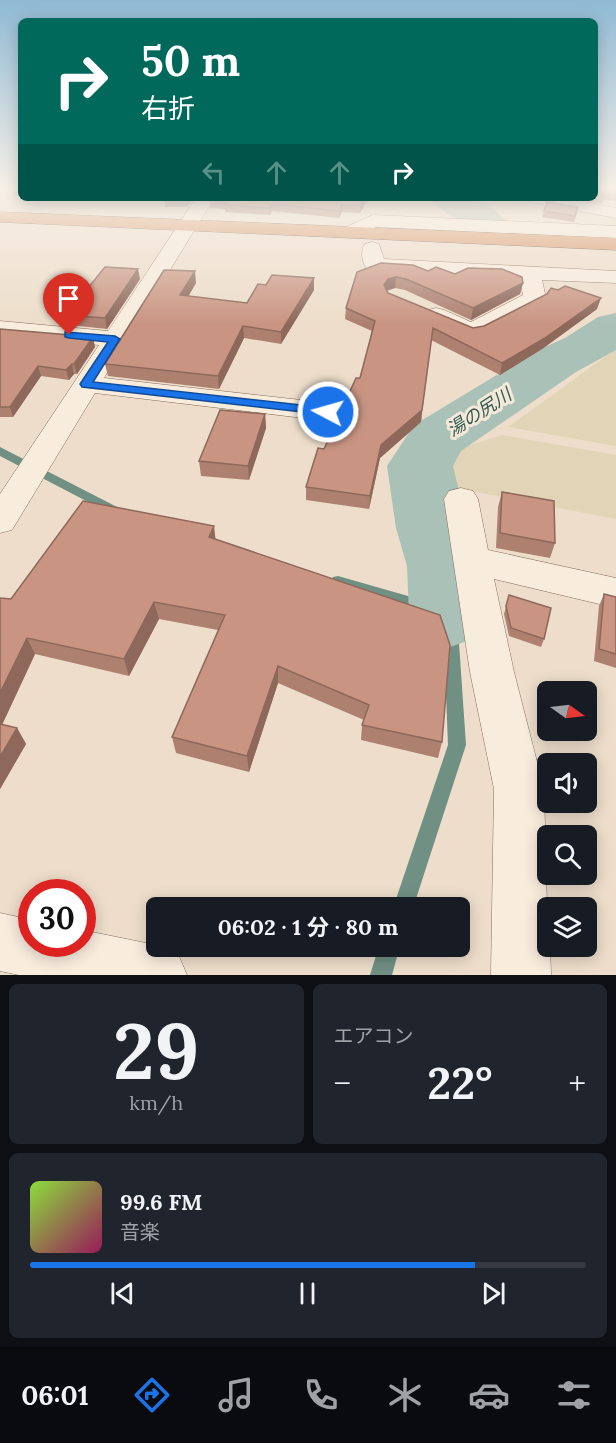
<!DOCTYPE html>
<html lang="ja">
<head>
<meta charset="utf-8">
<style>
  body { margin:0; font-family:Lora,"Noto Sans JP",serif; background:#20242c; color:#f1f3f6; height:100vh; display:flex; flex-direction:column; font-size:22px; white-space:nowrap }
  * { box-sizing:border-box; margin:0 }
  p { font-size:20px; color:#9ea1a6 }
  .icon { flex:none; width:33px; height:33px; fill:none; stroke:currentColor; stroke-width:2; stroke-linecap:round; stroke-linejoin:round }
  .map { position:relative; height:975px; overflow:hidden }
  .side { display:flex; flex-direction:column; gap:9px; padding:9px; background:#0d0f14; flex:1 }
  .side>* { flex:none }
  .hud { position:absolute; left:18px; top:18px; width:580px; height:183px; border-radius:9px; box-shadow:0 3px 15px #0003; background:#00695c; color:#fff; overflow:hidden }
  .needle { width:39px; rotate:104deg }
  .controls { position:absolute; left:537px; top:681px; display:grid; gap:12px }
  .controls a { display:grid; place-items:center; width:60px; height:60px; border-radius:9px; background:#171b24; box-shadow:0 3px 15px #0003; font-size:30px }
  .speed { position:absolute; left:18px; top:879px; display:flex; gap:12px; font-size:30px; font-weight:700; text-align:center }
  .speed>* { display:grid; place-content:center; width:78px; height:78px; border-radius:50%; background:#171b24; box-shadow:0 3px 15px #0003; line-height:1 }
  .speed .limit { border:9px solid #d22; background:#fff; color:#111 }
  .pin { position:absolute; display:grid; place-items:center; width:51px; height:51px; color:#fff; margin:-62px -26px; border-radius:50% 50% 50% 0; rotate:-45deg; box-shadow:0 0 6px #0007 }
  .pin .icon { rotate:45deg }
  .me { position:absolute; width:66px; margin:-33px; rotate:276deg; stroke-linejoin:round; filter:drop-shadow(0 0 4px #0008) }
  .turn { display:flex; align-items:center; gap:21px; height:126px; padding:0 24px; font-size:27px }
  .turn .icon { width:78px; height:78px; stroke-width:2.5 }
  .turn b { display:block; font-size:42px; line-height:51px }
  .lanes { display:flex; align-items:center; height:57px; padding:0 24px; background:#0003; justify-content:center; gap:30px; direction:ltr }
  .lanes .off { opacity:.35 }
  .big { font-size:45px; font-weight:700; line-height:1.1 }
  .side .widget { flex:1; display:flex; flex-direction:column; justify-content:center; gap:9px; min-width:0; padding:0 21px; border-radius:9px; background:#20242c }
  .side .dial { align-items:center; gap:0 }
  .dial b { font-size:78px; line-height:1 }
  .song { display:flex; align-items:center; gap:18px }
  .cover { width:72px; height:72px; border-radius:9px; background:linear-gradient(135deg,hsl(90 70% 55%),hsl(330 70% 35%)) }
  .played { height:6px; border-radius:3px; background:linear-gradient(90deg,#1a73e8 80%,#363941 80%) }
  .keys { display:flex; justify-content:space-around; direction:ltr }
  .heat { display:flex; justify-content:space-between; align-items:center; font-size:33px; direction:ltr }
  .side .tiles { flex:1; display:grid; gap:9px; grid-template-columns:1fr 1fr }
  .widget:last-child { grid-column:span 2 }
  .trip { position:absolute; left:146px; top:897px; width:324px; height:60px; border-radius:9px; background:#171b24; box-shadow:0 3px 15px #0003; font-weight:700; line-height:60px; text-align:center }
  .menu { display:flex; height:96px; justify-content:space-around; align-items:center; background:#090b0e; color:#9ea1a6 }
  .menu .icon { width:42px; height:42px }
  .menu .selected { color:#1a73e8 }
  .menu b { font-size:27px; color:#f1f3f6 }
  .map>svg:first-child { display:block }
</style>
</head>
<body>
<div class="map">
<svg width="616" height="975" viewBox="0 0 616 975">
  <rect width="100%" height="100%" fill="#edddca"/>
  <!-- farmland -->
  <path fill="#e2d5b7" d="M 616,349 L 616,446 L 508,427 Z
    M 502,435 L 616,455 L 616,519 L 455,488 L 453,463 L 458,449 Z"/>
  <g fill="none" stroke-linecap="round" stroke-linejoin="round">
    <!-- stream -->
    <path fill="#719084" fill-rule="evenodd" d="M 0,447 L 123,510 L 125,513 L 123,516 L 115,516 L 0,456 Z
      M 338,576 L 450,608 L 455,610 L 457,614 L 466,745 L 413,908 L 393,908 L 448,745 L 443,618 L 333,585 L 331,581 L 333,577 Z
      M 379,946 L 400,946 L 392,975 L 370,975 Z"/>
    <!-- river -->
    <path fill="#aac1b7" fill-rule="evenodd" d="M 430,198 C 459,198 487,195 506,222 L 500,230 C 496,231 491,233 486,233 C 472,233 439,210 430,198 Z
      M 616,313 L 616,350 L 576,372 L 461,451 L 453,466 L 468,528 L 483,566 L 491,614 L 479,637 L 450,647 L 421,637 L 409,614 L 407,566 L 396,528 L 387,466 L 414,425 L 538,350 L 565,338 L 598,317 Z"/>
    <defs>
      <path id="minor" d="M 196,198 L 214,198 L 104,378 L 328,403 L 338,406 L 342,412 L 338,418 L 328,421 L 95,393 L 12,530 L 0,533 L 0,494 L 99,345 L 0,335 L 0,321 L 108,331 Z
        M 526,198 L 563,198 L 616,208 L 616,218 L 535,203 L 529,202 Z
        M 373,215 L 616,226 L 616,238 L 376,227 L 358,236 L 344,236 L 341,232 L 344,228 Z
        M 372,242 L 379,244 L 384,259 L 616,271 L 616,283 L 542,280 L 546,298 L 543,303 L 481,336 L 472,338 L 463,336 L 428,320 L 424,315 L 428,310 L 436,308 L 444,310 L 471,322 L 523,295 L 520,279 L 374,271 L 367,269 C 362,263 360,251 365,244 Z
        M 461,488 L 473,491 L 478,499 L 488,550 L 616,578 L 616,608 L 494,579 L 514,672 L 544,789 L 548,946 L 550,946 L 551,975 L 491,975 L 494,789 L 470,672 L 444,499 L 449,491 Z
        M 0,913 L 32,920 L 32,944 L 82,944 L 82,930 L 156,945 L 178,954 L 187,975 L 19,975 L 0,971 Z"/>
      <path id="highway" d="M 0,212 L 616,238 L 616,250 L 0,222 Z"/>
    </defs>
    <!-- minor casing -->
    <use href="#minor" stroke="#886f5f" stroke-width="1"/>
    <!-- highway casing -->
    <use href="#highway" stroke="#573e33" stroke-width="1"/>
    <!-- minor -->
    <use href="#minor" fill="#f8ecdd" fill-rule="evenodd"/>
    <!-- highway -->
    <use href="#highway" fill="#d69261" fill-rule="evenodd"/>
  </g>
  <!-- wall -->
  <path fill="#ad8070" d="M 596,187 L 616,187 L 616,201 L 604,200 L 602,203 L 575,198 L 596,198 Z
    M 194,198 L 187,207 L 165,207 L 164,200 Z
    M 369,198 L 360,213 L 342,212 L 339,218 L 272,211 L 270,215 L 225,212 L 225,209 L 210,208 L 210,201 Z
    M 544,211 L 577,213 L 574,222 L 542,217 Z
    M 428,271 L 455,274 L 523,283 L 520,294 L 471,320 L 405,290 L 395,288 L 387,291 L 388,293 L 473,328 L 597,309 L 542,349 L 500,375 L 431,340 L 421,422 L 380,458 L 369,509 L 306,500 L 306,487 L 360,378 L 372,331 L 345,319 L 346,308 L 357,272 Z
    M 140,279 L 107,329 L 69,325 L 66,315 Z
    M 196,283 L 188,296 L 247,303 L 314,290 L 281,344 L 244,338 L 219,389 L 108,376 L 105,364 Z
    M 0,329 L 95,347 L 77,374 L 74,374 L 69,380 L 41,376 L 13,417 L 0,417 Z
    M 265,414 L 266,428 L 249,480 L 201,476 L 199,461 Z
    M 502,492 L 555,543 L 550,558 L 496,548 L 498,507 Z
    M 216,540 L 442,742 L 438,758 L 361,740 L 362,725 L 364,720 L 278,683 L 249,772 L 176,753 L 172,737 L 218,630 L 159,619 L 129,676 L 35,654 L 2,725 L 17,728 L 26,744 L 0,789 L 0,598 L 11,599 Z
    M 604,594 L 616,597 L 616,668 L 594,661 L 599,606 Z
    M 509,595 L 544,639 L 541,647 L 509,636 L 504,614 Z"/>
  <!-- shaded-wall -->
  <path fill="#8d685b" d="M 188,198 L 194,198 L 187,207 L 186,200 Z
    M 365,198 L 369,198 L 360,213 L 360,206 Z
    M 272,204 L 272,211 L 270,215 L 269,208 Z
    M 342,205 L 342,212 L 339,218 L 339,211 Z
    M 138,269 L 140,279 L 107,329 L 105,318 Z
    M 195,271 L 196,283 L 182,307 L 180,295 Z
    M 396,277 L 395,288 L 387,290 L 383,296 L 384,285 L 388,279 Z
    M 314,278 L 314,290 L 281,344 L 281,332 Z
    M 523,283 L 520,294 L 471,320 L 473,308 Z
    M 601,298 L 597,309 L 542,349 L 500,375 L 502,363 Z
    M 243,326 L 244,338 L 219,389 L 218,376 Z
    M 93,337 L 95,347 L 77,374 L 74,364 Z
    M 72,364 L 74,374 L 69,380 L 66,370 Z
    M 38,366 L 41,376 L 13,417 L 10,407 Z
    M 422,410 L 421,422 L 380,458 L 369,509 L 370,496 L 381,445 Z
    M 265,414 L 266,428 L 249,480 L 248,466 Z
    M 214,526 L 216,543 L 209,537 Z
    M 154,602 L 159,619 L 129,676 L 124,659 Z
    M 27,638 L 35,654 L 0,729 L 0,693 Z
    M 278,666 L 278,683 L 249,772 L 247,756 Z
    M 17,728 L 26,744 L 0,789 L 0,757 Z"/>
  <!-- building -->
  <path fill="#c99582" stroke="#8d685b" stroke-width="1.5" d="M 596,187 L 616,187 L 616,194 L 606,193 L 604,196 L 596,194 Z
    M 165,198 L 188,198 L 186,200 L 164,200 Z
    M 212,198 L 365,198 L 360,206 L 342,205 L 339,211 L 272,204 L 269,208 L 225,205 L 227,202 L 210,201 Z
    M 547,202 L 578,207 L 575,216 L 544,211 Z
    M 381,263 L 413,265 L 428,271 L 436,267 L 455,274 L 468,268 L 502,269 L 522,277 L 523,283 L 473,308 L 406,279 L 396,277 L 388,279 L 384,285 L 388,293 L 473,328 L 484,326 L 547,294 L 551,288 L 558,290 L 565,286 L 601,298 L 545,338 L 502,363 L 433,328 L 422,410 L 381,445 L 370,496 L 306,487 L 318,448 L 324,449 L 356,378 L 360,378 L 375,321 L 346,308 L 357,272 Z
    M 105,267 L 138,269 L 105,318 L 66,315 Z
    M 164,270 L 195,271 L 180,295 L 247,303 L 258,284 L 266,285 L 272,275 L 314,278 L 281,332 L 243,326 L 218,376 L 105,364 Z
    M 0,329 L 93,337 L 74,364 L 72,364 L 66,370 L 38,366 L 10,407 L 0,407 Z
    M 220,410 L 265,414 L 248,466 L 199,461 Z
    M 502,492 L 554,501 L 555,543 L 500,533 Z
    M 83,501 L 214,526 L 209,537 L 440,615 L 450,645 L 442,742 L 362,725 L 369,705 L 278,666 L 247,756 L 172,737 L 225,615 L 154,602 L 124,659 L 27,638 L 0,693 L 0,598 L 11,599 Z
    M 604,594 L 616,597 L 616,654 L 599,649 Z
    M 509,595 L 551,608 L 544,639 L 511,628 L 506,606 Z
    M 0,724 L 17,728 L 0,757 Z"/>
  <!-- sky -->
  <linearGradient id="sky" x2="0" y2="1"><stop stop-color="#8fb9d4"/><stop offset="0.58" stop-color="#f7f0e7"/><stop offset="1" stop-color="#f7f0e7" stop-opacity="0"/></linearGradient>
  <rect width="616" height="324" fill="url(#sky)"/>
  <!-- route -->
  <path fill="#1a73e8" stroke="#114b97" stroke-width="1.5" d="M 65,332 L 115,336 L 120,339 L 93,382 L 328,408 L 334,412 L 328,415 L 82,387 L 80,384 L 108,342 L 69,338 L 65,337 Z"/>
  <g text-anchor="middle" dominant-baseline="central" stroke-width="6" stroke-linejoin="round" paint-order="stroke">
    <!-- water labels -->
    <g font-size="18" font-style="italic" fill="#325951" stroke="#f4e9d9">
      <text transform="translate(479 412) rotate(-33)">湯の尻川</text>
    </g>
  </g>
</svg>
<div class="controls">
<a><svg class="needle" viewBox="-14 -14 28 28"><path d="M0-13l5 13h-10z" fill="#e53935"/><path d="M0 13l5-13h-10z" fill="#9ea1a6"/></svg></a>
<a><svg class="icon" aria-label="sound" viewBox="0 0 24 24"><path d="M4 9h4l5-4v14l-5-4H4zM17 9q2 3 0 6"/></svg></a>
<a><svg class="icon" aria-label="search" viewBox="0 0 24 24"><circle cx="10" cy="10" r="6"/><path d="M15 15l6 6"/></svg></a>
<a><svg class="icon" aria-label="layers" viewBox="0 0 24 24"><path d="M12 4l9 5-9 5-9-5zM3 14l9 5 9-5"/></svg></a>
</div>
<div class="speed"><div class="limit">30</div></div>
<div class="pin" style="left:69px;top:335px;background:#d93025"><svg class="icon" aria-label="arrive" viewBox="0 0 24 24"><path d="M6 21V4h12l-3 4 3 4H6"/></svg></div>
<svg class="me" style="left:328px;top:412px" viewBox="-20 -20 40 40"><circle r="17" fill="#1a73e8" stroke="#fff" stroke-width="3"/><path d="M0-11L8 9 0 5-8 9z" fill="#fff"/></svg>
<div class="trip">06:02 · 1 分 · 80 m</div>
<div class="hud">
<div class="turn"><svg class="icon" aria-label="right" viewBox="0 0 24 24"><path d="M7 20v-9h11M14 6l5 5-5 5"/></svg><div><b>50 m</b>右折</div></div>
<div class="lanes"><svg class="icon off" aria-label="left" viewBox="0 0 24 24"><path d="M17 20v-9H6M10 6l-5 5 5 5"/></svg><svg class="icon off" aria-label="ahead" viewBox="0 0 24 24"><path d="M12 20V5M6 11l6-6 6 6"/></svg><svg class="icon off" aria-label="ahead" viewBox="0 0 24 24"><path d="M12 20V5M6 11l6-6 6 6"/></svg><svg class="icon" aria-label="right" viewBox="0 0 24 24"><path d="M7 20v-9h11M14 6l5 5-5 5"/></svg></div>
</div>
</div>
<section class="side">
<div class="tiles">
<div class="widget dial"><b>29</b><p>km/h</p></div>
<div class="widget"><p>エアコン</p>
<div class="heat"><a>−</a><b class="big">22°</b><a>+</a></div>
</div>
<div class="widget">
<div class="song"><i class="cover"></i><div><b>99.6 FM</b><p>音楽</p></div></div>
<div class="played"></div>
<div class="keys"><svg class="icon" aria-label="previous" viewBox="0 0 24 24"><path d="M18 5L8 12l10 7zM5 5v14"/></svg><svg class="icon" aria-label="pause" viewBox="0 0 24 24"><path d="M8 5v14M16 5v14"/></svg><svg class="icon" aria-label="next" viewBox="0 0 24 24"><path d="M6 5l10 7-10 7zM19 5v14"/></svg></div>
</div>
</div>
</section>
<nav class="menu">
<b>06:01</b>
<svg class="icon selected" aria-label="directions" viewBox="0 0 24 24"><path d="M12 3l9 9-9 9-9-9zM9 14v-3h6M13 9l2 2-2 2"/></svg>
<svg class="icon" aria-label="music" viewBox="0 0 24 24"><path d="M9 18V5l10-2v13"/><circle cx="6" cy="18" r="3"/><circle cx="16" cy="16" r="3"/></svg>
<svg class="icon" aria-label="phone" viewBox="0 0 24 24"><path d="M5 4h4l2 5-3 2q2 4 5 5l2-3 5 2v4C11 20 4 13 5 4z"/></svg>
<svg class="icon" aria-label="climate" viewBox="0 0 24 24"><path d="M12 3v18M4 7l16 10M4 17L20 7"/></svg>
<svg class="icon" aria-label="car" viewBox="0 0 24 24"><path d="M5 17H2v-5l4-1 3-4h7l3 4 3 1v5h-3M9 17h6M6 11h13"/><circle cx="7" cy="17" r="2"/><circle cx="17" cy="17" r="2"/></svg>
<svg class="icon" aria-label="filters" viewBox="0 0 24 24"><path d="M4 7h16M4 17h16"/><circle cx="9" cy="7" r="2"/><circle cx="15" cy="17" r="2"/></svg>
</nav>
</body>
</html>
